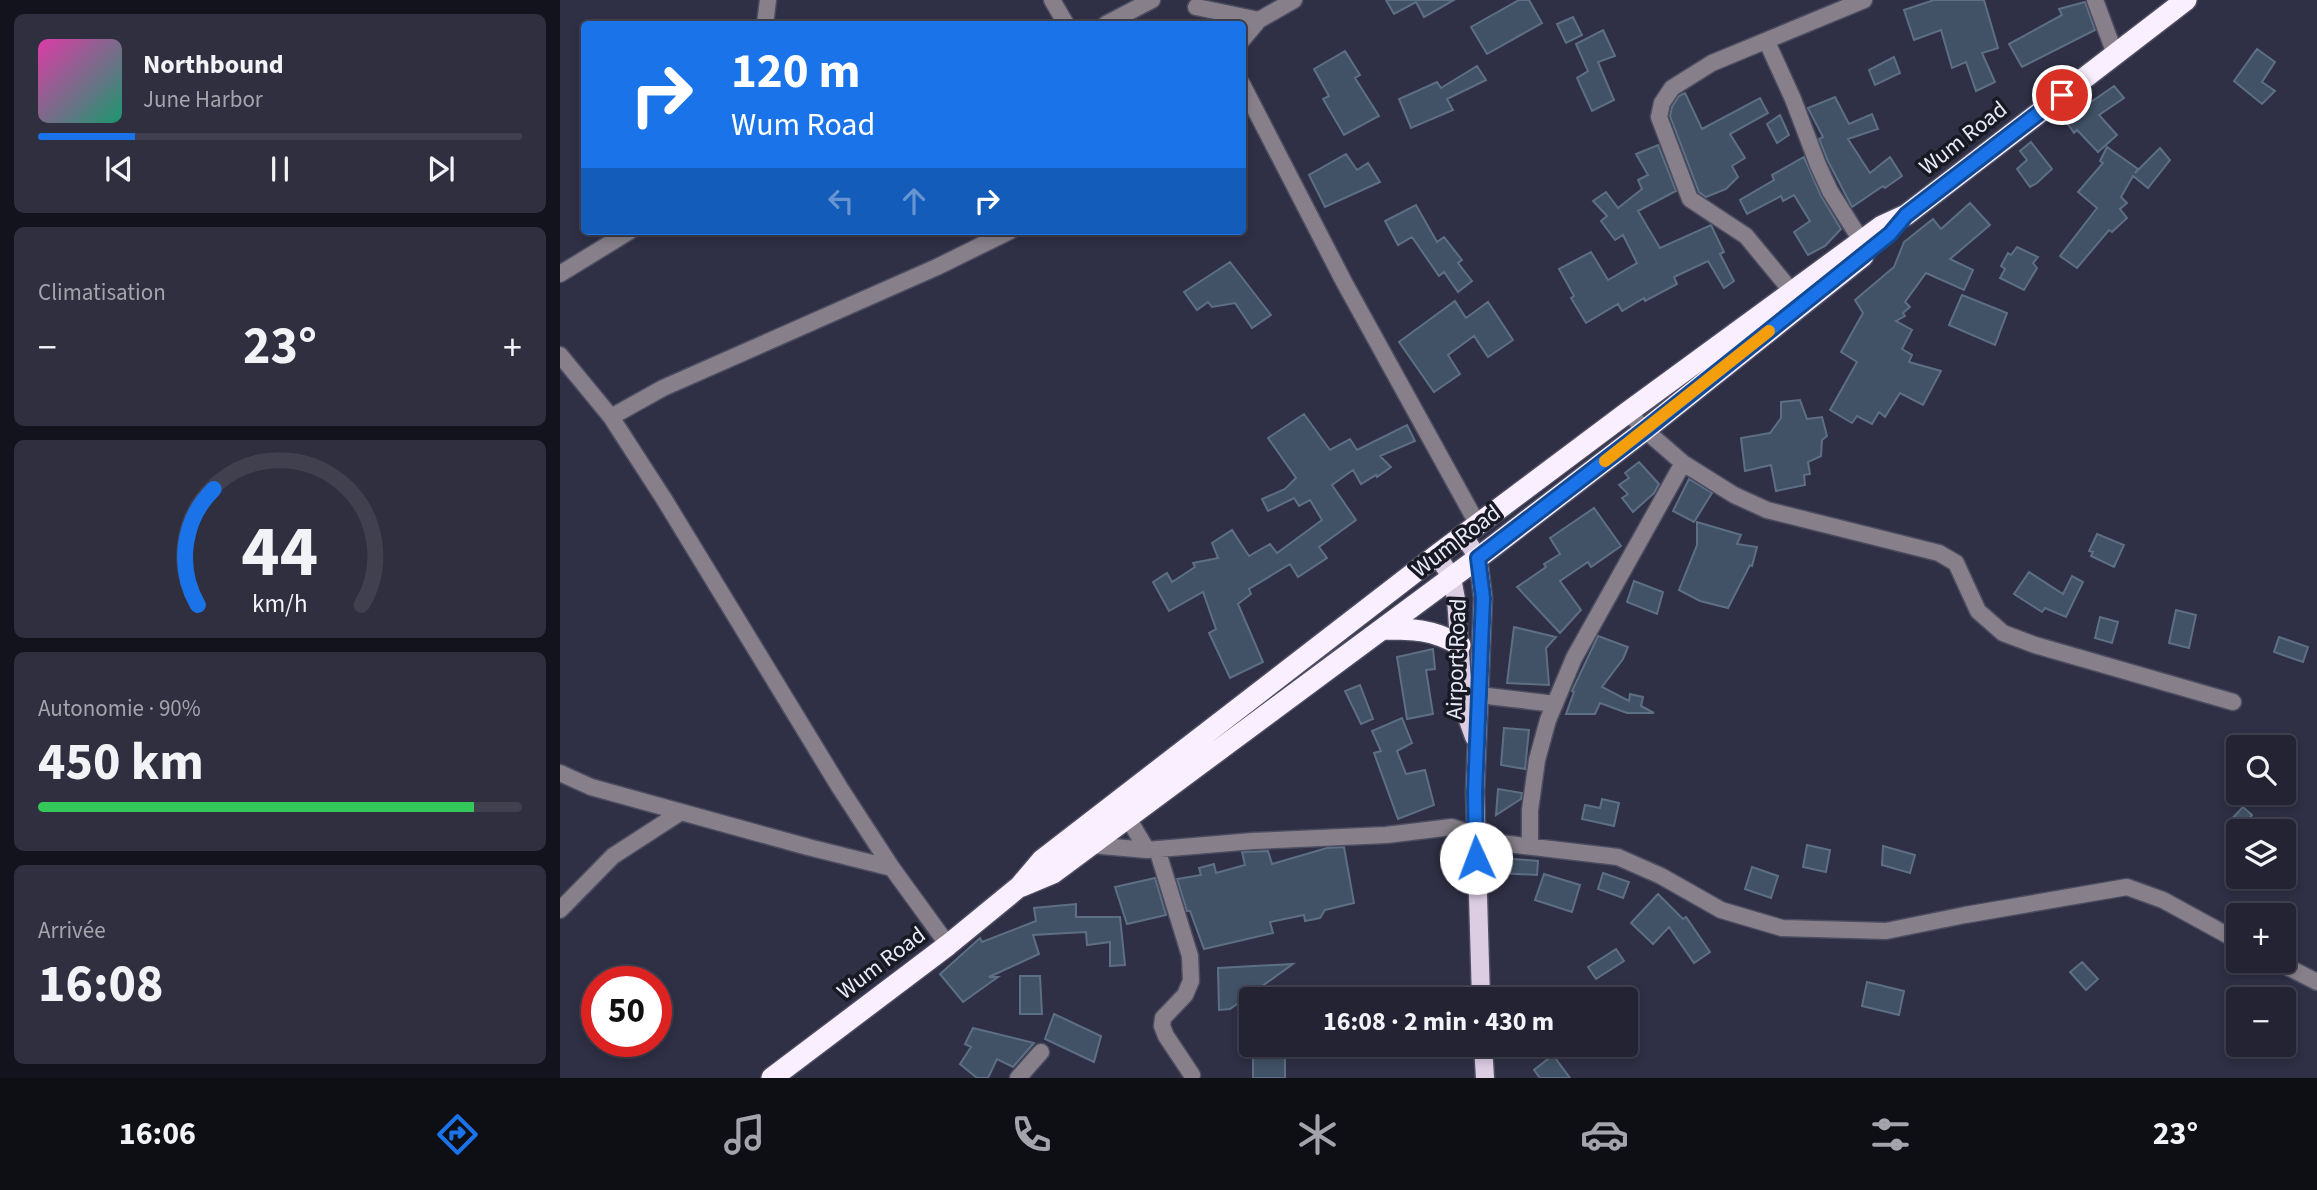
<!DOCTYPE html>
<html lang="fr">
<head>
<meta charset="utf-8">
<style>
  body { margin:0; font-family:"Source Sans 3",sans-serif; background:#2f2f40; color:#f1f3f6; height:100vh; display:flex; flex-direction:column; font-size:26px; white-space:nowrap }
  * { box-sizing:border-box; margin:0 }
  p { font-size:23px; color:#a3a4ac }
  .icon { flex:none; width:38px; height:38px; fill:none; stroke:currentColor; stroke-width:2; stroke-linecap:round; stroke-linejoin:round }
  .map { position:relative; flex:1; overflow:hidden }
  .drawer { display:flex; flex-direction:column; gap:14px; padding:14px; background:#13131d; width:560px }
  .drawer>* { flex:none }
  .banner { position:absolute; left:21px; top:21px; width:665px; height:214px; border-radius:7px; box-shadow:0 4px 10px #0003,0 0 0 2px #40404f; background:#1a73e8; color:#fff; overflow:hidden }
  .tools { position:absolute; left:1666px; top:735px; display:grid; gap:14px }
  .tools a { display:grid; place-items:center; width:70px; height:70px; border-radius:7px; background:#232334; box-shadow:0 4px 10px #0003,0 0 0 2px #40404f; font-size:35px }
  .speed { position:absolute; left:21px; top:966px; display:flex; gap:14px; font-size:35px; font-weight:700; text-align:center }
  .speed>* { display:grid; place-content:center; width:91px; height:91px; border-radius:50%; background:#232334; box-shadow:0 4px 10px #0003,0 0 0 2px #40404f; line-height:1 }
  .speed .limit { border:10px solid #d22; background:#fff; color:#111 }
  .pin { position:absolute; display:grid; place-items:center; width:60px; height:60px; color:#fff; margin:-30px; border:4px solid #fff; border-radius:50%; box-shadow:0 2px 7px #0007 }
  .me { position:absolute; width:77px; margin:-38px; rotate:358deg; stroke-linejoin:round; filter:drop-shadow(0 0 5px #0008) }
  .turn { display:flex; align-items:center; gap:24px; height:147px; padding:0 35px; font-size:32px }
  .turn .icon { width:91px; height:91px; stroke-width:2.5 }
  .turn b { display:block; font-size:49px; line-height:60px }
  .lanes { display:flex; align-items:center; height:66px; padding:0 35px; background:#0003; justify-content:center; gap:35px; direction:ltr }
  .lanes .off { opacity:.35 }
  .big { font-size:52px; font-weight:700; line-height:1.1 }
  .drawer .widget { flex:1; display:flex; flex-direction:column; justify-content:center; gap:10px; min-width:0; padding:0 24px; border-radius:10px; background:#2f2f40 }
  .drawer .dial { align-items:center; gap:0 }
  .dial svg { height:182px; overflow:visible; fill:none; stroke:#40404f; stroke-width:7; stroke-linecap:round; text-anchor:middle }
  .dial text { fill:#f1f3f6; stroke:none }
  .song { display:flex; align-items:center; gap:21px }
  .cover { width:84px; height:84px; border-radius:10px; background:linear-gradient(135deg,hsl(320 70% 55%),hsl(160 70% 35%)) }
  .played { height:7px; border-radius:4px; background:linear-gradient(90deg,#1a73e8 20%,#40404f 20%) }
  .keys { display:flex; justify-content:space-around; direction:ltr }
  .heat { display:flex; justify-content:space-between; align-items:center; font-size:38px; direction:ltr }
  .charge { height:10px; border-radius:5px; background:linear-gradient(90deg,#34c759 90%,#40404f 0) }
  .trip { position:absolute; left:679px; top:987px; width:399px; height:70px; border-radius:7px; background:#232334; box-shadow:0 4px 10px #0003,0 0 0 2px #40404f; font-weight:700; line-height:70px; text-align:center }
  .dock { display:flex; height:112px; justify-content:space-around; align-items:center; background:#0e0e15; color:#a3a4ac }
  .dock .icon { width:49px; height:49px }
  .dock .current { color:#1a73e8 }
  .dock b { font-size:32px; color:#f1f3f6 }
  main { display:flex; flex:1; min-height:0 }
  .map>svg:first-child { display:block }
</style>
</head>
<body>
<main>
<section class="drawer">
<div class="widget">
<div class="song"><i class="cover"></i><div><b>Northbound</b><p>June Harbor</p></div></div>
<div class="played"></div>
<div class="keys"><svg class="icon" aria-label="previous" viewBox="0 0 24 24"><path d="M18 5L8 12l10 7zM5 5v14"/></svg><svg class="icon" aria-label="pause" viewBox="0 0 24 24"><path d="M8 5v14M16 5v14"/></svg><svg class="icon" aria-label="next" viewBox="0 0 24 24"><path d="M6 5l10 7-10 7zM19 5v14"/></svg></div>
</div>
<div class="widget"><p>Climatisation</p>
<div class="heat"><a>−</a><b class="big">23°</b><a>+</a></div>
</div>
<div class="widget dial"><svg viewBox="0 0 100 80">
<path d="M14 69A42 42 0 1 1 86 69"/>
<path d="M14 69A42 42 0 0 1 21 18" stroke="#1a73e8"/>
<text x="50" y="56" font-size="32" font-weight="700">44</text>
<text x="50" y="72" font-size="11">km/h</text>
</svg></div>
<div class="widget"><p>Autonomie · 90%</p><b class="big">450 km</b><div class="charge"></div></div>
<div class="widget"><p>Arrivée</p><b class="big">16:08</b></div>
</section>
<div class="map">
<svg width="1757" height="1078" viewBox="0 0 1757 1078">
  <rect width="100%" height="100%" fill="#2f2f45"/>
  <!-- building -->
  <path fill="#415266" stroke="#5d6f84" stroke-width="2" d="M 826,0 L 894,0 L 864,17 L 856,2 L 834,14 Z
    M 959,0 L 969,0 L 982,23 L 927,54 L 911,27 Z
    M 1374,0 L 1424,0 L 1438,48 L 1422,53 L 1435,82 L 1416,91 L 1406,62 L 1392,68 L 1381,30 L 1354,40 L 1344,10 Z
    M 1525,2 L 1535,30 L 1462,67 L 1449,44 L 1502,15 L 1499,9 Z
    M 1013,17 L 1022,35 L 1006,43 L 997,24 Z
    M 1043,30 L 1055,56 L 1038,62 L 1054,100 L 1032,111 L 1017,78 L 1028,71 L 1016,44 Z
    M 1697,49 L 1715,62 L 1702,82 L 1715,91 L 1702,104 L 1674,81 Z
    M 785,51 L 800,75 L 795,78 L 819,116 L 784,135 L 763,99 L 769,96 L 754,69 Z
    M 1334,57 L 1340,73 L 1315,85 L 1309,70 Z
    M 917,66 L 926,80 L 887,99 L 893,110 L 851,128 L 839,99 L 877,82 L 881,88 Z
    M 1554,86 L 1564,98 L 1539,115 L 1557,135 L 1538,152 L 1517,130 L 1514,133 L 1505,120 Z
    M 1125,93 L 1142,129 L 1200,98 L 1208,113 L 1170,134 L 1185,158 L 1172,166 L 1178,177 L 1166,189 L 1146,197 L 1139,192 L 1110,116 L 1112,107 L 1119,96 Z
    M 1275,97 L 1289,124 L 1312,114 L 1318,129 L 1288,139 L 1310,173 L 1330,157 L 1342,176 L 1325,188 L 1323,186 L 1292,207 L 1268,161 L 1259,139 L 1263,137 L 1248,108 Z
    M 1220,115 L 1229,135 L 1217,143 L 1207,124 Z
    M 1471,142 L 1492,169 L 1477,183 L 1470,187 L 1457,169 L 1467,160 L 1460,151 Z
    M 1098,145 L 1116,191 L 1078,211 L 1100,248 L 1151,225 L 1164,252 L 1160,254 L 1174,281 L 1164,288 L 1148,261 L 1114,277 L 1117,284 L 1085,301 L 1084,298 L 1062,311 L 1058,304 L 1026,323 L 1011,298 L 1014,296 L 999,269 L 1031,252 L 1048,280 L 1077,263 L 1063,235 L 1055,240 L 1041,221 L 1047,216 L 1033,201 L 1046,192 L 1058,208 L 1082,189 L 1078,180 L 1088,175 L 1076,154 Z
    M 1547,147 L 1578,169 L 1575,173 L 1600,148 L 1610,160 L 1588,188 L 1573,176 L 1561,197 L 1567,203 L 1560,209 L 1567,218 L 1552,232 L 1549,230 L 1517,268 L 1500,256 L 1537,208 L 1518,192 L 1543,163 L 1540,161 Z
    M 786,154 L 797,170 L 808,163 L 820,182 L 765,207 L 749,175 Z
    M 1244,157 L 1261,196 L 1281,229 L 1265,246 L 1248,255 L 1234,232 L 1250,221 L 1234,195 L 1223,201 L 1221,196 L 1187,214 L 1180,200 L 1214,180 L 1212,175 Z
    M 1410,203 L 1430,225 L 1390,259 L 1413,270 L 1404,290 L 1366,273 L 1345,302 L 1350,307 L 1343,313 L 1345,316 L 1336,321 L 1352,330 L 1342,349 L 1352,355 L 1349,362 L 1381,371 L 1363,405 L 1340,393 L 1325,417 L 1319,412 L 1312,424 L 1297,416 L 1292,423 L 1270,410 L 1297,362 L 1281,352 L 1303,313 L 1295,300 L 1334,267 L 1344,242 L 1373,219 L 1381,229 Z
    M 856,205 L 877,242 L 884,237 L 902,260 L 898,263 L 912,281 L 898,292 L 884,272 L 879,276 L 852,237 L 838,245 L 825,221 Z
    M 1457,247 L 1478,257 L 1473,263 L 1477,268 L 1464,290 L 1440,278 L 1445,269 L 1441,266 L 1448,253 L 1451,255 Z
    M 670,262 L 711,315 L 692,328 L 675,303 L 652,307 L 648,302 L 637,310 L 624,292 Z
    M 1402,295 L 1447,313 L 1435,345 L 1389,325 Z
    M 895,301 L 906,318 L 928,302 L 953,340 L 928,357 L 914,336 L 888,355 L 900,374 L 874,392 L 839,342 Z
    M 1240,400 L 1247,419 L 1262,417 L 1267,436 L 1262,440 L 1261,456 L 1248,462 L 1250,474 L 1244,475 L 1245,485 L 1216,491 L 1211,465 L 1185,471 L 1181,438 L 1210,433 L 1221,418 L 1221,402 Z
    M 744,414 L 770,450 L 790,439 L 797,450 L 847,425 L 855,441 L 820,456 L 831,467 L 817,477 L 816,475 L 801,484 L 793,470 L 772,485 L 796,520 L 759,547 L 767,558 L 738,577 L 730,564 L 689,589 L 691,594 L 678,604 L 703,662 L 670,678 L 649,633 L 656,629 L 643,592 L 609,611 L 593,582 L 607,573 L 612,582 L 635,567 L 633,563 L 658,558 L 652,543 L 672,530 L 689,556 L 710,544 L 717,553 L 762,520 L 750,500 L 739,506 L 734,498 L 708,511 L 702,499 L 725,489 L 736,478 L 708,438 Z
    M 1079,462 L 1099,484 L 1094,493 L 1073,512 L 1062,498 L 1068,494 L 1059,485 L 1069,478 L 1065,473 Z
    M 1129,479 L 1152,493 L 1134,522 L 1113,511 Z
    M 1034,508 L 1061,546 L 1031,567 L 1028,562 L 1000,581 L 1021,610 L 1000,633 L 957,587 L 986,567 L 984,564 L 1000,554 L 990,538 Z
    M 1137,522 L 1181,535 L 1177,544 L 1197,547 L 1192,566 L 1190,565 L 1168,608 L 1140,601 L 1119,590 L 1137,545 Z
    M 1537,534 L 1564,545 L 1554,567 L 1531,556 L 1533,552 L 1529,551 Z
    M 1469,572 L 1503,594 L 1512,576 L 1523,582 L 1506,617 L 1485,608 L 1482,612 L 1454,594 Z
    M 1074,581 L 1103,592 L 1097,614 L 1067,602 Z
    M 1616,610 L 1636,615 L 1629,648 L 1609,643 Z
    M 1540,617 L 1558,622 L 1552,643 L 1535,638 Z
    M 954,627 L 996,637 L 986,648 L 989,685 L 947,683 Z
    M 1038,636 L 1068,647 L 1063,659 L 1042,687 L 1069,701 L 1070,694 L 1083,697 L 1081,706 L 1094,713 L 1067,713 L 1040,703 L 1035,714 L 1006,714 L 1014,692 L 1012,691 Z
    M 1719,637 L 1748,647 L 1743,662 L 1714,652 Z
    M 873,649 L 875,669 L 866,670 L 873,714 L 847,719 L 837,657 Z
    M 800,685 L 813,719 L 801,724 L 785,691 Z
    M 842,718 L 852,743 L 837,751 L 846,774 L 865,770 L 874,805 L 838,819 L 814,753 L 821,751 L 812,731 Z
    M 944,728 L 969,730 L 965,769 L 941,765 Z
    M 938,789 L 962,793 L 961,799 L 936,815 Z
    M 1042,799 L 1059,803 L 1054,826 L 1022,819 L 1025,805 L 1040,808 Z
    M 1683,807 L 1692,815 L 1678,832 L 1668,823 Z
    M 1247,845 L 1270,850 L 1266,872 L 1243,867 Z
    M 1323,846 L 1355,855 L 1350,873 L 1322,865 Z
    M 784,847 L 794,903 L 765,910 L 760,918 L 745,921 L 744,915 L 710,922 L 713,933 L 644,949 L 630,911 L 627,911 L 617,879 L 641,875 L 639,868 L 654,864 L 656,873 L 685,865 L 682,852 L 708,851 L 712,864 L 767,848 Z
    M 941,858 L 978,861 L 977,875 L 940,873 Z
    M 1192,867 L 1218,876 L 1211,898 L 1185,889 Z
    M 1043,873 L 1069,882 L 1063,898 L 1038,889 Z
    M 984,874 L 1020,885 L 1012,912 L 975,900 Z
    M 595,878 L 606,915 L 567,924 L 555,887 Z
    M 1098,894 L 1123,919 L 1126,917 L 1150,952 L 1134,963 L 1109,927 L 1093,944 L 1071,923 Z
    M 516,904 L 516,917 L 560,917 L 565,965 L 550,966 L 550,942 L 527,945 L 526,932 L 473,935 L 479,954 L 429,977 L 438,977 L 403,1002 L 380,974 L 420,938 L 422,942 L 476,921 L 474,908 Z
    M 1056,949 L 1064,961 L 1036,979 L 1028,967 Z
    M 1522,962 L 1538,979 L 1526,990 L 1510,972 Z
    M 733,964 L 670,1009 L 659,1010 L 658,968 Z
    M 460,976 L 480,976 L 482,1014 L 460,1014 Z
    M 1307,982 L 1344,991 L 1339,1015 L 1302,1006 Z
    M 494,1014 L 541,1036 L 534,1062 L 485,1039 Z
    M 413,1028 L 421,1030 L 474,1043 L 453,1067 L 437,1059 L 428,1078 L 417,1078 L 400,1064 L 411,1047 L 405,1044 Z
    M 693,1051 L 725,1051 L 725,1078 L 693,1078 Z
    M 993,1055 L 1010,1078 L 980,1078 L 974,1070 Z"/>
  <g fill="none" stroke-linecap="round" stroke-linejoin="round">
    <defs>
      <path id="minor" d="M 492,0 L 506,24
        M 1535,0 L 1555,54
        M 636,7 L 699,20
        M 205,24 L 208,0
        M 546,24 L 592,0
        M 682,40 L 699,20 L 734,0
        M 1207,42 L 1233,99 L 1258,165 L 1270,191 L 1307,250
        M 682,84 L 784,282 L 918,525
        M 0,274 L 70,231
        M 1238,299 L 1186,236 L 1130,199 L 1099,117 L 1102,103 L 1112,88 L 1152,63 L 1304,0
        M 0,355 L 51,417 L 104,499 L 280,788 L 332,868 L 388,945
        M 1068,412 L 1085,430 L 1123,463 L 1174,495 L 1207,510 L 1379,553 L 1396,563 L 1418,611 L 1443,633 L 1475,645 L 1673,702
        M 51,417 L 103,388 L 377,267 L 450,231
        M 919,695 L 995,704
        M 0,773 L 31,787 L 248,847 L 332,868
        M 568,818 L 587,850
        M 531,845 L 587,850 L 693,841 L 826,835 L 892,827 L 940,843 L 1058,857 L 1101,876 L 1161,910 L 1222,928 L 1326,931 L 1405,915 L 1567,887 L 1603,900 L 1678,941
        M 970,846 L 970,810 L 977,760 L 988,720 L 1014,658 L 1123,463
        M 597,849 L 630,956 L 631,981 L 625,995 L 603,1018 L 602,1026 L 606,1036 L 632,1075
        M 0,910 L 53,856 L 121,812
        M 1716,961 L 1757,982
        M 458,1078 L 481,1052"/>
      <path id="major" d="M 904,536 L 918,558 L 923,598 L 915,792 L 921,999
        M 877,555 L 892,578 L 896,599 L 904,709 L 914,737
        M 923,1045 L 925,1078"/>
      <path id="highway" d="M 822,629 C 853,629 872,629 900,645
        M 462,886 L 493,873 L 918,558 L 1085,430 L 1303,256
        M 212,1078 L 388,945 L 460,886 L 482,860 L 877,555 L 1068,412 L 1322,226 L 1346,215 L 1626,0"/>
    </defs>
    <!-- minor casing -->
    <use href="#minor" stroke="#4d4d62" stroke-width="19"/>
    <!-- major casing -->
    <use href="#major" stroke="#4d4d62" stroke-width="21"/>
    <!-- highway casing -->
    <use href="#highway" stroke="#4d4d62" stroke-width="24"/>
    <!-- minor -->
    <use href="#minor" stroke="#87808a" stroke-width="16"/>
    <!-- major -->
    <use href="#major" stroke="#dccde3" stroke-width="18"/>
    <!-- highway -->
    <use href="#highway" stroke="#faefff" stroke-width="21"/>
  </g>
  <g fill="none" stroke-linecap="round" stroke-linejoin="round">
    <defs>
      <path id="route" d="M 916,858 L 915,792 L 923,598 L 918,558 L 1085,430 L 1330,234 L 1346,215 L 1502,95"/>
    </defs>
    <!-- route casing -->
    <use href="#route" stroke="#114b97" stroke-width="18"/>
    <!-- route -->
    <use href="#route" stroke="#1a73e8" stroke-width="12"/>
    <!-- slow -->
    <path stroke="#f59e0b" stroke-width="12" d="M 1045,461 L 1209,331"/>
  </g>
  <g text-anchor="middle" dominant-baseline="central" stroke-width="7" stroke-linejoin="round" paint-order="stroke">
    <!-- street labels -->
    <g font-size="23" fill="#e9eaf9" stroke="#181923">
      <text transform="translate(1403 138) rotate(-38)">Wum Road</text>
      <text transform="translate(896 541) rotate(-37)">Wum Road</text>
      <text transform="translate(896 659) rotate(-88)">Airport Road</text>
      <text transform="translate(321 963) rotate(-37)">Wum Road</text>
    </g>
  </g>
</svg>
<div class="tools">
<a><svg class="icon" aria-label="search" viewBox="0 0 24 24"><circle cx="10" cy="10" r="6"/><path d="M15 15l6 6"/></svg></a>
<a><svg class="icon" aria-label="layers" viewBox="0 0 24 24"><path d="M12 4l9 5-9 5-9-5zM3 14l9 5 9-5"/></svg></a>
<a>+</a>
<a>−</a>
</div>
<div class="speed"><div class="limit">50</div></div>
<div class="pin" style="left:1502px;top:95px;background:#d93025"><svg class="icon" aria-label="arrive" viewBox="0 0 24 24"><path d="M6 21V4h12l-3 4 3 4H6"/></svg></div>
<svg class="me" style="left:916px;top:858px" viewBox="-20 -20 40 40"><circle r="19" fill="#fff"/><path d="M0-13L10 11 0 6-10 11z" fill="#1a73e8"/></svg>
<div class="trip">16:08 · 2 min · 430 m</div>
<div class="banner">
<div class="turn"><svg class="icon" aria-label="right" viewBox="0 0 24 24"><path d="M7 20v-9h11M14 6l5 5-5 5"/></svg><div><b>120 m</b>Wum Road</div></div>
<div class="lanes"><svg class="icon off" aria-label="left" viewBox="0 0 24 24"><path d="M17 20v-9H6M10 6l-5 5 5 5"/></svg><svg class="icon off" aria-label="ahead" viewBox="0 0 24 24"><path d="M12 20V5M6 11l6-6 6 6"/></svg><svg class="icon" aria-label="right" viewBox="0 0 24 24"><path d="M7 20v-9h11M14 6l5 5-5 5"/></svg></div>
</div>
</div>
</main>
<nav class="dock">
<b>16:06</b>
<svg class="icon current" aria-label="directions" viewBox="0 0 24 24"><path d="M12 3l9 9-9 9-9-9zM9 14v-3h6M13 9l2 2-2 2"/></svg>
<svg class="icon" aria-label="music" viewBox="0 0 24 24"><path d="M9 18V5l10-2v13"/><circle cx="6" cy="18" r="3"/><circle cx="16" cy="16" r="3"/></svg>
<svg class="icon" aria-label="phone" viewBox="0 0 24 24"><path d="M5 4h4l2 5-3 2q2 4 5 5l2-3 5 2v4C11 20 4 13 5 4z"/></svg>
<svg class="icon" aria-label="climate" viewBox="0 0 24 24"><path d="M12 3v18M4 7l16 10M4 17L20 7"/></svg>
<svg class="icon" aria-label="car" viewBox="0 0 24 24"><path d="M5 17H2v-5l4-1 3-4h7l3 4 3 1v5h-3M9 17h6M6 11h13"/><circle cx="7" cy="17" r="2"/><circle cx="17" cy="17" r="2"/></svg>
<svg class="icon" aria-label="filters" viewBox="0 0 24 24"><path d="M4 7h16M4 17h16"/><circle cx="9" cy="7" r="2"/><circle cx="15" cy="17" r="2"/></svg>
<b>23°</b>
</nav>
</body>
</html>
